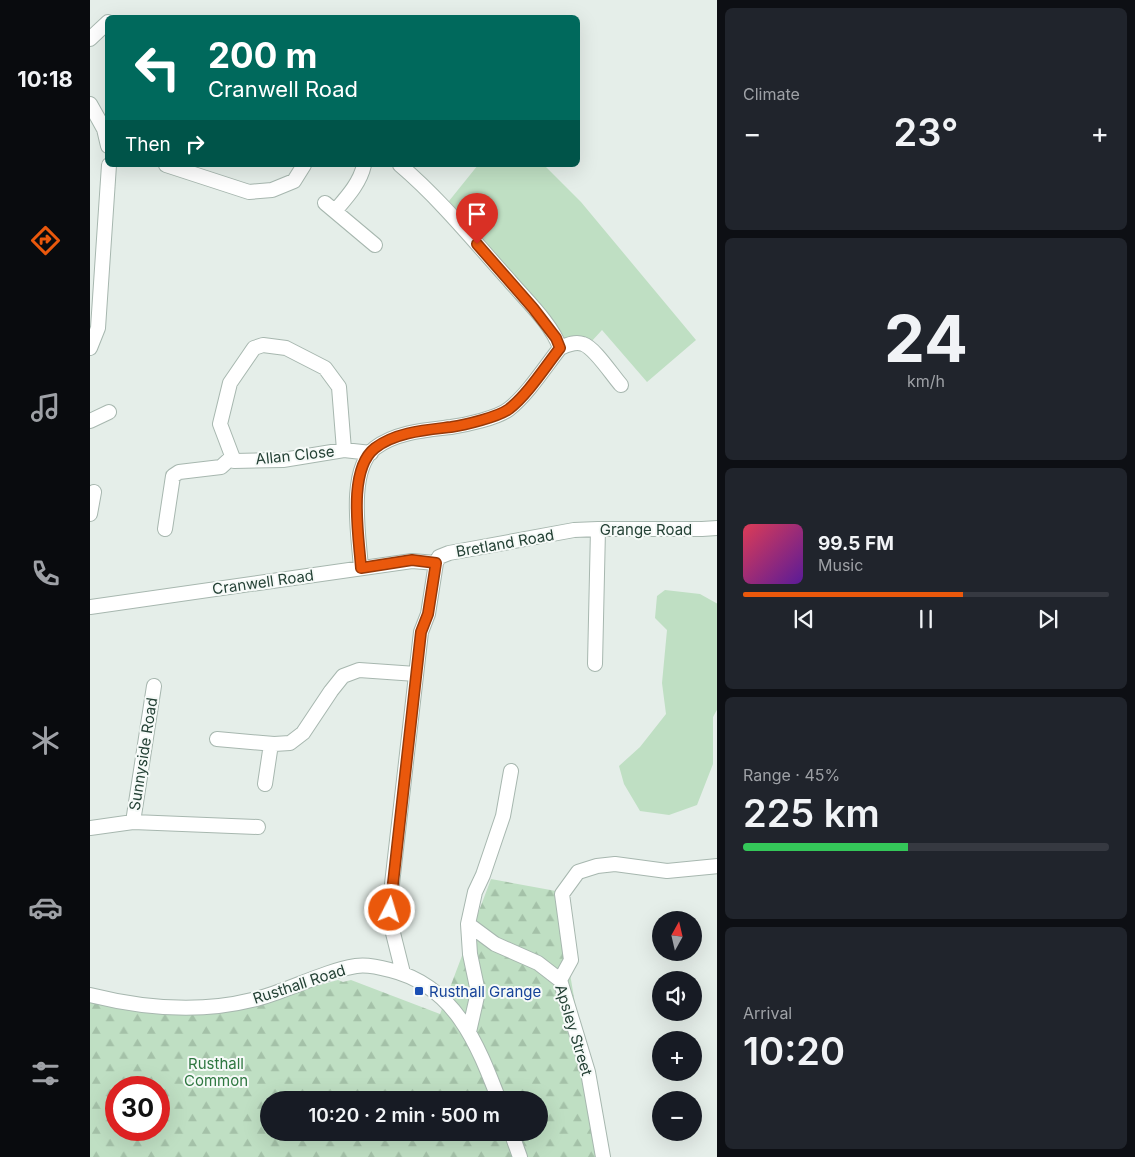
<!DOCTYPE html>
<html lang="en">
<head>
<meta charset="utf-8">
<style>
  body { margin:0; font-family:Inter,sans-serif; background:#20242c; color:#f1f3f6; height:100vh; display:flex; flex-direction:column; font-size:19px; white-space:nowrap }
  * { box-sizing:border-box; margin:0 }
  p { font-size:16px; color:#9ea1a6 }
  .icon { flex:none; width:28px; height:28px; fill:none; stroke:currentColor; stroke-width:2; stroke-linecap:round; stroke-linejoin:round }
  .map { position:relative; flex:1; overflow:hidden }
  .panel { display:flex; flex-direction:column; gap:8px; padding:8px; background:#0d0f14; width:418px }
  .panel>* { flex:none }
  .hud { position:absolute; left:15px; top:15px; width:475px; height:152px; border-radius:8px; box-shadow:0 5px 20px #0002; background:#00695c; color:#fff; overflow:hidden }
  .needle { width:32px; rotate:8deg }
  .tools { position:absolute; left:562px; top:911px; display:grid; gap:10px }
  .tools a { display:grid; place-items:center; width:50px; height:50px; border-radius:50%; background:#171b24; box-shadow:0 5px 20px #0002; font-size:25px }
  .speed { position:absolute; left:15px; top:1076px; display:flex; gap:10px; font-size:25px; font-weight:700; text-align:center }
  .speed>* { display:grid; place-content:center; width:65px; height:65px; border-radius:50%; background:#171b24; box-shadow:0 5px 20px #0002; line-height:1 }
  .speed .limit { border:8px solid #d22; background:#fff; color:#111 }
  .pin { position:absolute; display:grid; place-items:center; width:42px; height:42px; color:#fff; margin:-51px -21px; border-radius:50% 50% 50% 0; rotate:-45deg; box-shadow:0 0 5px #0007 }
  .pin .icon { rotate:45deg }
  .me { position:absolute; width:55px; margin:-28px; rotate:5deg; stroke-linejoin:round; filter:drop-shadow(0 0 4px #0008) }
  .turn { display:flex; align-items:center; gap:18px; height:105px; padding:0 20px; font-size:22px }
  .turn .icon { width:65px; height:65px; stroke-width:2.5 }
  .turn b { display:block; font-size:35px; line-height:42px }
  .then { display:flex; align-items:center; height:48px; padding:0 20px; background:#0003; gap:10px; font-size:19px }
  .big { font-size:38px; font-weight:600; line-height:1.1 }
  .panel .tile { flex:1; display:flex; flex-direction:column; justify-content:center; gap:8px; min-width:0; padding:0 18px; border-radius:8px; background:#20242c }
  .panel .dial { align-items:center; gap:0 }
  .dial b { font-size:65px; line-height:1 }
  .song { display:flex; align-items:center; gap:15px }
  .cover { width:60px; height:60px; border-radius:8px; background:linear-gradient(135deg,hsl(350 70% 55%),hsl(270 70% 35%)) }
  .played { height:5px; border-radius:2px; background:linear-gradient(90deg,#ea580c 60%,#363941 60%) }
  .keys { display:flex; justify-content:space-around; direction:ltr }
  .heat { display:flex; justify-content:space-between; align-items:center; font-size:28px; direction:ltr }
  .charge { height:8px; border-radius:4px; background:linear-gradient(90deg,#34c759 45%,#363941 0) }
  .trip { position:absolute; left:170px; top:1091px; width:288px; height:50px; border-radius:25px; background:#171b24; box-shadow:0 5px 20px #0002; font-weight:600; line-height:50px; text-align:center }
  main { display:flex; flex:1; min-height:0 }
  .tabs { display:flex; flex-direction:column; width:90px; justify-content:space-around; align-items:center; background:#090b0e; color:#9ea1a6 }
  .tabs .icon { width:35px; height:35px }
  .tabs .current { color:#ea580c }
  .tabs b { font-size:22px; color:#f1f3f6 }
  .map>svg:first-child { display:block }
</style>
</head>
<body>
<main>
<nav class="tabs">
<b>10:18</b>
<svg class="icon current" aria-label="directions" viewBox="0 0 24 24"><path d="M12 3l9 9-9 9-9-9zM9 14v-3h6M13 9l2 2-2 2"/></svg>
<svg class="icon" aria-label="music" viewBox="0 0 24 24"><path d="M9 18V5l10-2v13"/><circle cx="6" cy="18" r="3"/><circle cx="16" cy="16" r="3"/></svg>
<svg class="icon" aria-label="phone" viewBox="0 0 24 24"><path d="M5 4h4l2 5-3 2q2 4 5 5l2-3 5 2v4C11 20 4 13 5 4z"/></svg>
<svg class="icon" aria-label="climate" viewBox="0 0 24 24"><path d="M12 3v18M4 7l16 10M4 17L20 7"/></svg>
<svg class="icon" aria-label="car" viewBox="0 0 24 24"><path d="M5 17H2v-5l4-1 3-4h7l3 4 3 1v5h-3M9 17h6M6 11h13"/><circle cx="7" cy="17" r="2"/><circle cx="17" cy="17" r="2"/></svg>
<svg class="icon" aria-label="filters" viewBox="0 0 24 24"><path d="M4 7h16M4 17h16"/><circle cx="9" cy="7" r="2"/><circle cx="15" cy="17" r="2"/></svg>
</nav>
<div class="map">
<svg width="628" height="1157" viewBox="0 0 628 1157">
  <defs>
    <pattern id="forest-firs" width="22" height="20" patternUnits="userSpaceOnUse" patternTransform="scale(1.25)"><rect width="22" height="20" fill="#bfdfc3"/><path d="M5 1l3.5 6h-7zM16 11l3.5 6h-7z" fill="#a4c1a8"/></pattern>
  </defs>
  <rect width="100%" height="100%" fill="#e5eee9"/>
  <!-- green -->
  <path fill="#bfdfc3" d="M 388,165 L 454,165 L 491,202 L 606,340 L 557,382 L 512,330 L 501,342 L 488,336 L 476,339 L 359,201 Z
    M 575,590 L 610,594 L 628,604 L 628,708 L 623,717 L 623,764 L 607,805 L 579,815 L 550,811 L 534,784 L 529,766 L 550,747 L 576,714 L 572,683 L 577,630 L 565,618 L 567,596 Z"/>
  <!-- forest -->
  <path fill="url(#forest-firs)" fill-rule="evenodd" d="M 401,879 L 466,891 L 511,1157 L 0,1157 L 0,999 L 131,1012 L 248,980 L 253,982 L 261,980 L 350,1014 ZM 26,1088 L 69,1088 L 69,1130 L 26,1130 ZM 179,1100 L 449,1100 L 449,1132 L 179,1132 Z"/>
  <g fill="none" stroke-linecap="round" stroke-linejoin="round">
    <defs>
      <path id="minor" d="M 0,39 L 18,22
        M 0,104 L 14,129 L 18,146
        M 76,165 L 159,192 L 182,190 L 204,181 L 214,165
        M 310,165 C 350,199 384,241 419,280 C 435,299 462,324 470,348
        M 235,203 L 285,245
        M 245,211 C 257,197 270,183 274,165
        M 0,348 L 8,328 L 19,165
        M 470,348 C 477,345 485,341 493,344 C 505,348 522,375 531,385
        M 0,421 L 19,412
        M 254,450 L 249,387 L 235,368 L 196,348 L 173,345 L 164,348 L 140,383 L 130,424 L 144,461 L 193,460 L 254,450 L 281,453
        M 0,514 L 4,492
        M 75,529 L 83,476 L 89,472 L 131,467 L 142,457
        M 271,568 C 269,537 257,470 285,448 C 306,432 336,430 361,427 C 375,425 408,418 419,409 C 438,394 455,367 470,348
        M 0,607 L 322,561 L 346,563
        M 505,664 L 508,529
        M 127,739 L 184,744 L 200,743 L 213,733 L 241,691 L 253,676 L 269,670 L 326,674
        M 175,784 L 181,744
        M 43,822 L 64,686
        M 0,828 L 43,822 L 168,827
        M 378,924 L 405,944 L 448,963 L 470,980 L 498,1072 L 513,1157
        M 313,973 L 303,933 L 299,910 L 331,632 L 338,614 L 346,563 L 349,557 L 359,553 L 484,530 L 508,529 L 612,529 L 628,528
        M 470,980 L 481,960 L 472,894 L 488,872 L 507,866 L 525,864 L 577,871 L 628,866
        M 0,995 C 52,1008 110,1013 162,1000 C 197,992 230,972 266,966 C 277,964 289,967 300,970 C 365,986 387,1043 409,1100
        M 379,1032 L 388,992 L 380,954 L 378,924 L 385,892 L 393,875 L 413,816 L 421,771
        M 421,1132 L 430,1157"/>
    </defs>
    <!-- minor casing -->
    <use href="#minor" stroke="#a7b7af" stroke-width="16"/>
    <!-- minor -->
    <use href="#minor" stroke="#fff" stroke-width="14"/>
  </g>
  <g fill="none" stroke-linecap="round" stroke-linejoin="round">
    <defs>
      <path id="route" d="M 300,910 L 331,632 L 338,614 L 346,563 L 322,560 L 271,568 C 269,537 257,470 285,448 C 306,432 336,430 361,427 C 375,425 408,417 419,409 C 438,394 455,367 470,348 L 466,338 L 443,308 L 387,244"/>
    </defs>
    <!-- route casing -->
    <use href="#route" stroke="#983908" stroke-width="12"/>
    <!-- route -->
    <use href="#route" stroke="#ea580c" stroke-width="9"/>
  </g>
  <!-- markers -->
  <rect fill="#1a4fb4" stroke="#f6faf8" stroke-width="2" x="324" y="986" width="10" height="10" rx="2.5"/>
  <g text-anchor="middle" dominant-baseline="central" stroke-width="4" stroke-linejoin="round" paint-order="stroke">
    <!-- street labels -->
    <g font-size="15" fill="#244135" stroke="#f6faf8">
      <text transform="translate(205 455) rotate(-6)">Allan Close</text>
      <text x="556" y="529">Grange Road</text>
      <text transform="translate(415 543) rotate(-10)">Bretland Road</text>
      <text transform="translate(173 582) rotate(-8)">Cranwell Road</text>
      <text transform="translate(53 754) rotate(-81)">Sunnyside Road</text>
      <text transform="translate(209 984) rotate(-18)">Rusthall Road</text>
      <text transform="translate(484 1030) rotate(73)">Apsley Street</text>
    </g>
    <!-- transit labels -->
    <g font-size="15" fill="#164399" stroke="#f6faf8" text-anchor="start">
      <text x="339" y="991">Rusthall Grange</text>
    </g>
    <!-- park labels -->
    <g font-size="15" fill="#2e7740" stroke="#f6faf8">
      <text x="126" y="1063">Rusthall<tspan x="126" dy="17">Common</tspan></text>
    </g>
  </g>
</svg>
<div class="tools">
<a><svg class="needle" viewBox="-14 -14 28 28"><path d="M0-13l5 13h-10z" fill="#e53935"/><path d="M0 13l5-13h-10z" fill="#9ea1a6"/></svg></a>
<a><svg class="icon" aria-label="sound" viewBox="0 0 24 24"><path d="M4 9h4l5-4v14l-5-4H4zM17 9q2 3 0 6"/></svg></a>
<a>+</a>
<a>−</a>
</div>
<div class="speed"><div class="limit">30</div></div>
<div class="pin" style="left:387px;top:244px;background:#d93025"><svg class="icon" aria-label="arrive" viewBox="0 0 24 24"><path d="M6 21V4h12l-3 4 3 4H6"/></svg></div>
<svg class="me" style="left:300px;top:910px" viewBox="-20 -20 40 40"><circle r="17" fill="#ea580c" stroke="#fff" stroke-width="3"/><path d="M0-11L8 9 0 5-8 9z" fill="#fff"/></svg>
<div class="trip">10:20 · 2 min · 500 m</div>
<div class="hud">
<div class="turn"><svg class="icon" aria-label="left" viewBox="0 0 24 24"><path d="M17 20v-9H6M10 6l-5 5 5 5"/></svg><div><b>200 m</b>Cranwell Road</div></div>
<div class="then">Then<svg class="icon" aria-label="right" viewBox="0 0 24 24"><path d="M7 20v-9h11M14 6l5 5-5 5"/></svg></div>
</div>
</div>
<section class="panel">
<div class="tile"><p>Climate</p>
<div class="heat"><a>−</a><b class="big">23°</b><a>+</a></div>
</div>
<div class="tile dial"><b>24</b><p>km/h</p></div>
<div class="tile">
<div class="song"><i class="cover"></i><div><b>99.5 FM</b><p>Music</p></div></div>
<div class="played"></div>
<div class="keys"><svg class="icon" aria-label="previous" viewBox="0 0 24 24"><path d="M18 5L8 12l10 7zM5 5v14"/></svg><svg class="icon" aria-label="pause" viewBox="0 0 24 24"><path d="M8 5v14M16 5v14"/></svg><svg class="icon" aria-label="next" viewBox="0 0 24 24"><path d="M6 5l10 7-10 7zM19 5v14"/></svg></div>
</div>
<div class="tile"><p>Range · 45%</p><b class="big">225 km</b><div class="charge"></div></div>
<div class="tile"><p>Arrival</p><b class="big">10:20</b></div>
</section>
</main>
</body>
</html>
